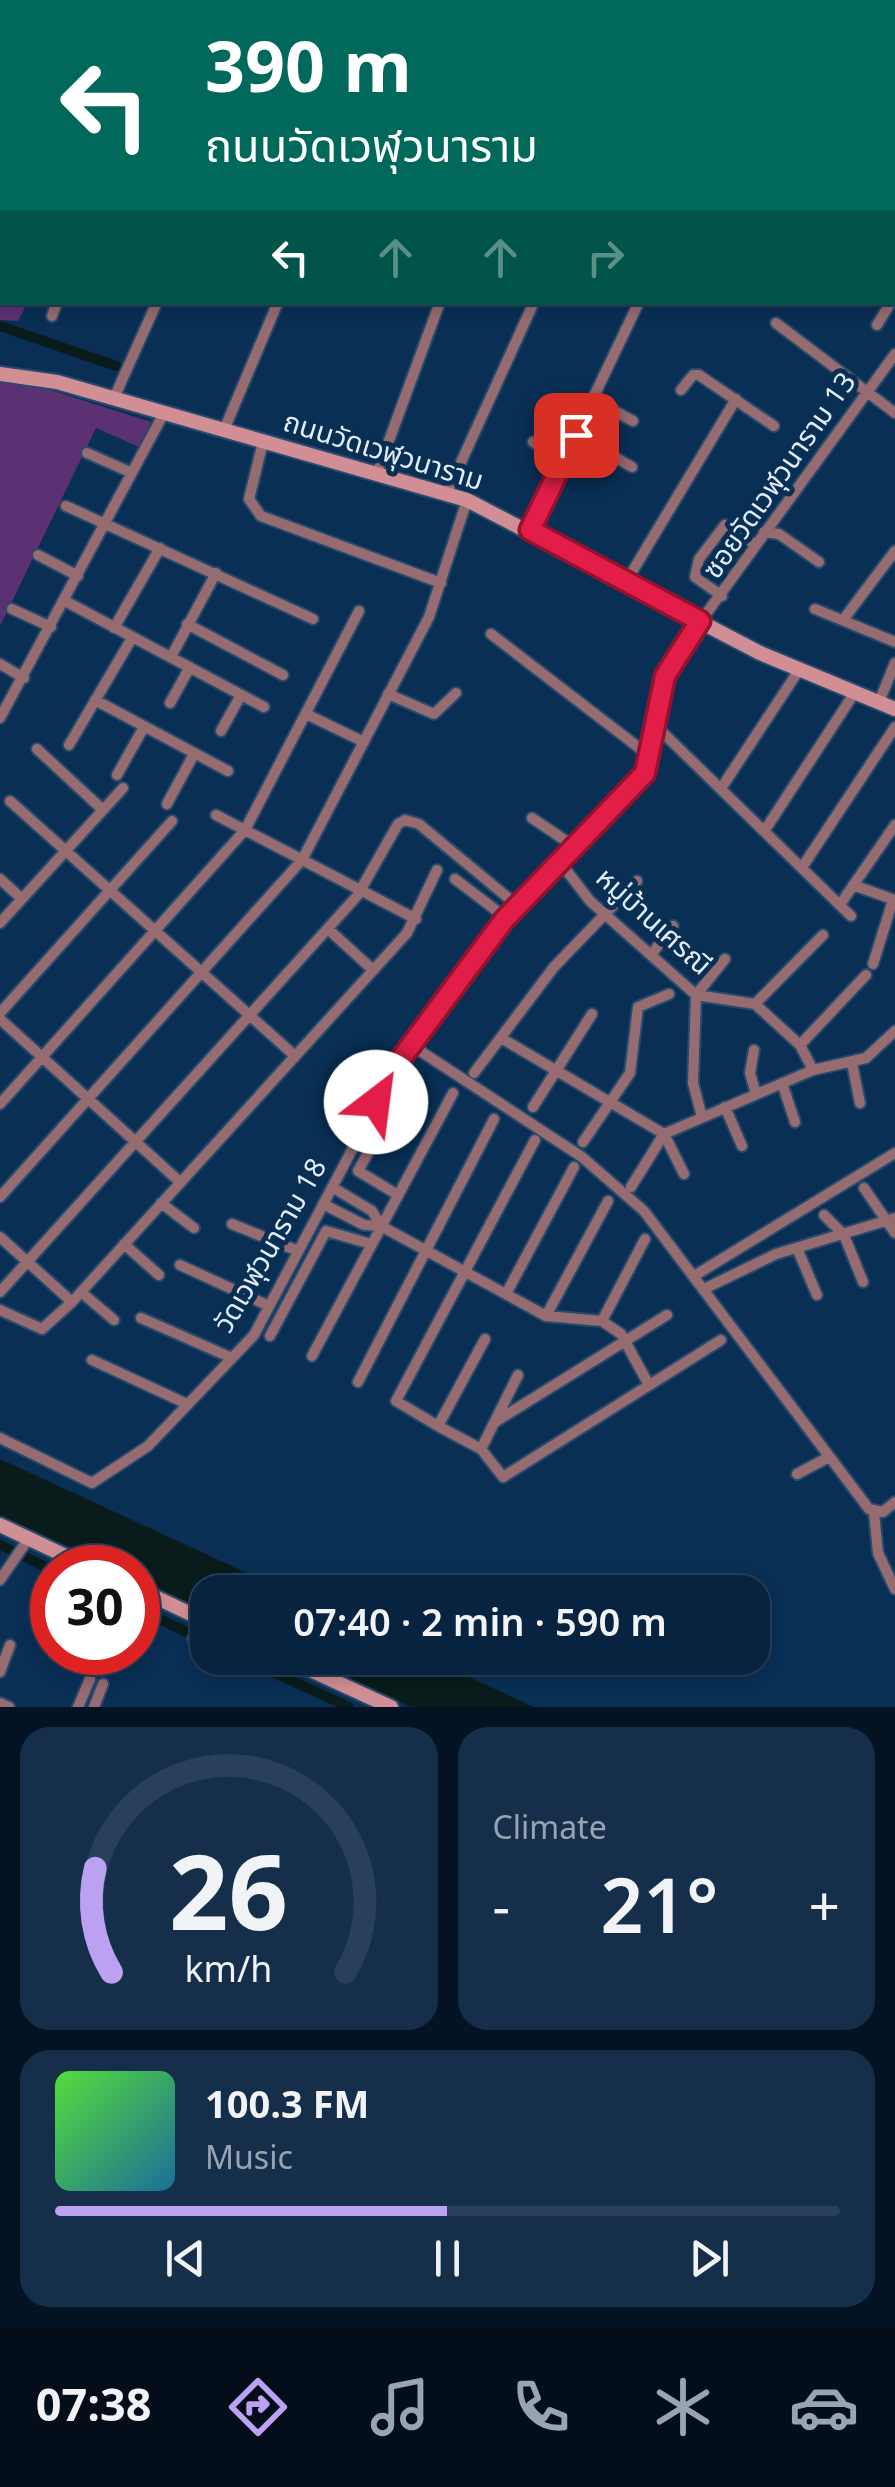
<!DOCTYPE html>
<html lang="en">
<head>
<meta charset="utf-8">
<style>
  body { margin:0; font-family:Georgia,"Noto Sans Thai",serif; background:#152f4b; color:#f1f3f6; height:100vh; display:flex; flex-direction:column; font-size:38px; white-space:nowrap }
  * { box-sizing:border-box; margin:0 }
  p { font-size:32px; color:#98a4b1 }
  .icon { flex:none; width:55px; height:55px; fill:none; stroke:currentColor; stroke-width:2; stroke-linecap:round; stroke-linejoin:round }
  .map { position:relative; height:1707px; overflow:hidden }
  .side { display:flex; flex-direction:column; gap:20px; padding:20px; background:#041323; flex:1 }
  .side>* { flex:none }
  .top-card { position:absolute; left:0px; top:0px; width:895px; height:305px; box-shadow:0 5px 15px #0003,0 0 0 2px #284059; background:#00695c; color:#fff; overflow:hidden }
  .speed { position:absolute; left:30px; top:1545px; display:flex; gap:20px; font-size:50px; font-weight:700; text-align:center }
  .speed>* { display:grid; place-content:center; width:130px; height:130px; border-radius:50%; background:#072340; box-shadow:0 5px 15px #0003,0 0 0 2px #284059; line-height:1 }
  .speed .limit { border:15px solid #d22; background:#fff; color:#111 }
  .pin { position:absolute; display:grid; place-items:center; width:85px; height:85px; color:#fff; margin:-42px; border-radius:20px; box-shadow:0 5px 15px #0006 }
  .me { position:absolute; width:110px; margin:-55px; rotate:30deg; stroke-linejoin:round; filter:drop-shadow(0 0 8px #0008) }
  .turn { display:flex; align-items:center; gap:35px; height:210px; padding:0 40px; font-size:45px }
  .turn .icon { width:130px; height:130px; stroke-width:2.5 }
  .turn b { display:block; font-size:70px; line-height:85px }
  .lanes { display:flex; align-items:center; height:95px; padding:0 40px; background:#0003; justify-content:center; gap:50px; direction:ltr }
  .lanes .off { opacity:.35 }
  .big { font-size:75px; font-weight:600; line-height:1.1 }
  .side .tile { flex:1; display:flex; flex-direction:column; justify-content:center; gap:15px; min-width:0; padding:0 35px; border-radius:30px; background:#152f4b }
  .side .dial { align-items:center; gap:0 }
  .dial svg { height:260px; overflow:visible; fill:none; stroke:#284059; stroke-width:7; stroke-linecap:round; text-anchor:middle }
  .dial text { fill:#f1f3f6; stroke:none }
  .song { display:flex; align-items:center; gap:30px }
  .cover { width:120px; height:120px; border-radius:15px; background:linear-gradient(135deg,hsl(110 70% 55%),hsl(200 70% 35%)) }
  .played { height:10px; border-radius:5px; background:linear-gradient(90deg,#bca0f2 50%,#284059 50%) }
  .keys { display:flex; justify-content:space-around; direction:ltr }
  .heat { display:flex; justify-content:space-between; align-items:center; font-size:55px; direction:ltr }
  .side .tiles { flex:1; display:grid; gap:20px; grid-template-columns:1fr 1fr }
  .tile:last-child { grid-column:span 2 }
  .trip { position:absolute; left:190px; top:1575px; width:580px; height:100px; border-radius:30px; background:#072340; box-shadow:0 5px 15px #0003,0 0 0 2px #284059; font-weight:600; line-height:100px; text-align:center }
  .menu { display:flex; height:160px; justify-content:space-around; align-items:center; background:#030e1a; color:#98a4b1 }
  .menu .icon { width:70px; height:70px }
  .menu .on { color:#bca0f2 }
  .menu b { font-size:45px; color:#f1f3f6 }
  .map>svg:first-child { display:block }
</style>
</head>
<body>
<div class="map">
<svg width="895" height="1707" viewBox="0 0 895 1707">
  <rect width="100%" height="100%" fill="#092f55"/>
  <!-- green -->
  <path fill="#5c3173" d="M 0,0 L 41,2 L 2,2 L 2,302 L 27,303 L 18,321 L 0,320 Z
    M 0,379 L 25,382 L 151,422 L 139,447 L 96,428 L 0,626 Z"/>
  <!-- water -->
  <path fill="#091b1a" d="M 0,1459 L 288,1592 L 208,1592 L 207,1612 L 138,1579 L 138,1568 L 112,1567 L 0,1515 Z
    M 305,1658 L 428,1658 L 534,1707 L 411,1707 Z"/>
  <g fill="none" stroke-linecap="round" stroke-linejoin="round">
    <!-- canal -->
    <path stroke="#091b1a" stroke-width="10" d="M 0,326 L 116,366
      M 0,1545 L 52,1570
      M 138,1609 L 208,1642
      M 242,1658 L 349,1707"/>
    <defs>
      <path id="street" d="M 237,0 L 241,2
        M 201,2 L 203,0
        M 329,2 L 330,0
        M 417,2 L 418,0
        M 482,2 L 483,0
        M 549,2 L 550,0
        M 804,2 L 804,0
        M 892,130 L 895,132
        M 892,191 L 895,192
        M 0,208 L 2,213
        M 892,249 L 895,251
        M 0,278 L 2,273
        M 52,316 L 57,302
        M 776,323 L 895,413
        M 877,325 L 888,307
        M 681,390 L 693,375 L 699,375 L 774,426
        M 114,398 L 157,302
        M 592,399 L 633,421
        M 224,430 L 278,302
        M 576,435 L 632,467
        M 263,442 L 249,499 L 261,516 L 441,583
        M 533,442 L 563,461
        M 87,453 L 132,473
        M 377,473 L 440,302
        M 447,493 L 534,302
        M 66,506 L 313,619
        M 530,530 L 639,302
        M 764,532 L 779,534 L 819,562
        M 38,555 L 78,576
        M 626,582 L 736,399
        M 722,596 L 695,577 L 699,559 L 725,525 L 756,545
        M 65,601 L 264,707
        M 12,609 L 51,627
        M 815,609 L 895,642
        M 843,620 L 895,551
        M 187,624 L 283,675
        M 114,628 L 160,548
        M 491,634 L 651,757
        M 171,657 L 216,573
        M 0,664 L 24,678
        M 388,694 L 434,714 L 456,693
        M 95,700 L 228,771
        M 879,702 L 895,663
        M 170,703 L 190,667
        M 306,714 L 364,742
        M 0,718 L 164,413
        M 655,725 L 851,916
        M 221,731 L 241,695
        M 69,745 L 132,638
        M 37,749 L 103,810
        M 117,775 L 144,727
        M 722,787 L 799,670
        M 10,801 L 294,1055
        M 167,804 L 194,754
        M 216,815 L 416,919
        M 532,818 L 575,847
        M 765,830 L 855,692
        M 560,862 L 590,901 L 696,995 L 755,1004 L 800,1045 L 813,1070
        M 803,866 L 895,727
        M 0,879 L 22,899
        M 455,879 L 506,918
        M 853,885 L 895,900
        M 841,903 L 895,825
        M 0,923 L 123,788
        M 328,929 L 373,970
        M 651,955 L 673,926
        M 873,964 L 893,900
        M 755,1004 L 823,935
        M 0,1013 L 172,821
        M 0,1019 L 180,1182
        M 501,1038 L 664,1134 L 684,1174
        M 411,1045 L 582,1157 L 644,1211 L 869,1509 L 883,1512 L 895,1502
        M 800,1045 L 866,975
        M 754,1050 L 750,1073 L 756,1094
        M 852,1063 L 860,1103
        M 474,1073 L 554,967 L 637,881
        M 782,1083 L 795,1122
        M 0,1104 L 245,830 L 359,611
        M 533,1107 L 592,1014
        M 725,1107 L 742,1146
        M 702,1117 L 693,1083 L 696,995 L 725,959
        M 583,1142 L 630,1073 L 638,1007 L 669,994
        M 631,1187 L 664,1134 L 813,1070 L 866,1058 L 895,1031
        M 864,1188 L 895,1233
        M 398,1195 L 358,1171 L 412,1073
        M 0,1197 L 302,860 L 429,617 L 467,500
        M 161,1203 L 194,1228
        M 323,1204 L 364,1225 L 381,1226 L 372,1211 L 332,1187
        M 824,1215 L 844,1235 L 863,1282
        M 232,1224 L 298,1251
        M 381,1226 L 546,1316 L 602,1321 L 621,1334 L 649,1385
        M 0,1237 L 72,1302
        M 124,1244 L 159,1275
        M 797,1248 L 817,1295
        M 180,1265 L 269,1306
        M 694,1276 L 895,1153
        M 704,1289 L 776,1254 L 895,1218
        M 0,1292 L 357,896 L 398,824 L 405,820 L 419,824 L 518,906
        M 81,1292 L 114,1320
        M 506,1294 L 574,1167
        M 0,1310 L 42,1329 L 72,1302 L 407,933 L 437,870
        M 546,1316 L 608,1201
        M 141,1318 L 232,1358
        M 602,1321 L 645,1239
        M 270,1336 L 326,1231 L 371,1244
        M 485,1339 L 438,1426 L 396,1401 L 535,1140
        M 312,1356 L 453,1093
        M 92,1360 L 187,1404
        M 358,1382 L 494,1119
        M 495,1422 L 667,1315
        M 438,1426 L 481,1449 L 503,1477 L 721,1340
        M 0,1438 L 92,1483 L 148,1446 L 254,1335 L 397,1065 L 504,920 L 645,773 L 661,687 L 674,658 L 895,354
        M 481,1449 L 518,1375
        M 797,1474 L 829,1457
        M 874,1513 L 878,1553 L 895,1589
        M 0,1580 L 29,1538
        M 193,1639 L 202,1619
        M 98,1662 L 101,1652
        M 110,1667 L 116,1652
        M 0,1672 L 10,1645
        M 0,1703 L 9,1707
        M 78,1707 L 90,1679
        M 94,1707 L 103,1684"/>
      <path id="secondary" d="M 0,374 L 57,382 L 467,500 L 760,653 L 895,709
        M 0,1525 L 91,1568
        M 138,1589 L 208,1622
        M 284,1658 L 391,1707"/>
    </defs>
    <!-- street casing -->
    <use href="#street" stroke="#284a6c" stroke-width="14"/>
    <!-- secondary casing -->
    <use href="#secondary" stroke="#284a6c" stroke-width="18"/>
    <!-- street -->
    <use href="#street" stroke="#966c70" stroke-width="10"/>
    <!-- secondary -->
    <use href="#secondary" stroke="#d18f95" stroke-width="14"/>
  </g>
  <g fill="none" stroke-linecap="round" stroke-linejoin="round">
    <defs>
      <path id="route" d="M 376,1102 L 397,1064 L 504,920 L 645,773 L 665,676 L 700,621 L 530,530 L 576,435"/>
    </defs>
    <!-- route casing -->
    <use href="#route" stroke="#92132f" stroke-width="25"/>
    <!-- route -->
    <use href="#route" stroke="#e11d48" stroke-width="18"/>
  </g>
  <g text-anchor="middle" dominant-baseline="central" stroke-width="10" stroke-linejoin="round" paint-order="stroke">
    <!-- street labels -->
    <g font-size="28" fill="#e4eefb" stroke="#092f55">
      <text transform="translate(383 452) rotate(17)">ถนนวัดเวฬุวนาราม</text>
      <text transform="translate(780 476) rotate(-55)">ซอยวัดเวฬุวนาราม 13</text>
      <text transform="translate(653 922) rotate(42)">หมู่บ้านเศรณี</text>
      <text transform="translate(271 1246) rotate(-60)">วัดเวฬุวนาราม 18</text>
    </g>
  </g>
</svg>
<div class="speed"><div class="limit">30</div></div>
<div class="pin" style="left:576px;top:435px;background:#d93025"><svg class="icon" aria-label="arrive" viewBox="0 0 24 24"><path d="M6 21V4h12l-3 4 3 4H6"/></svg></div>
<svg class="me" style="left:376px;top:1102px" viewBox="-20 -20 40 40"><circle r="19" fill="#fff"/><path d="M0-13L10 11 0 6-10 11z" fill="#e11d48"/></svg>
<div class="trip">07:40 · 2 min · 590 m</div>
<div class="top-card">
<div class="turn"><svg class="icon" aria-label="left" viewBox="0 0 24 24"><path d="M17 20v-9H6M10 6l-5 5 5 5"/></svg><div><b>390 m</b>ถนนวัดเวฬุวนาราม</div></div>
<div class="lanes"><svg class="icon" aria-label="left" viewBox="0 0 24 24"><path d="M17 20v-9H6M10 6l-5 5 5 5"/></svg><svg class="icon off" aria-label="ahead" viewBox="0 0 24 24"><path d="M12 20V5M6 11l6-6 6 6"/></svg><svg class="icon off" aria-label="ahead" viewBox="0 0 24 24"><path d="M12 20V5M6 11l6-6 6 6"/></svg><svg class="icon off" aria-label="right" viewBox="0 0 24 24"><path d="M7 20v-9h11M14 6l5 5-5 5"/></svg></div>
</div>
</div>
<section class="side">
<div class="tiles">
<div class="tile dial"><svg viewBox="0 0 100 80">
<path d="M14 69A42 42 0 1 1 86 69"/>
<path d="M14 69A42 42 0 0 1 9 37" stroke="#bca0f2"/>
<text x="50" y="56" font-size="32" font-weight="700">26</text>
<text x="50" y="72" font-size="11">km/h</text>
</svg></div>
<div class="tile"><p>Climate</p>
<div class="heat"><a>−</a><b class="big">21°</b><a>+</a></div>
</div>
<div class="tile">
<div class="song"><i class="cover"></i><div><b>100.3 FM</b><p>Music</p></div></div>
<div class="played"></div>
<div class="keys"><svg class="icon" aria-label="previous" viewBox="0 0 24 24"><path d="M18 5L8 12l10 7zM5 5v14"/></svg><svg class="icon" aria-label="pause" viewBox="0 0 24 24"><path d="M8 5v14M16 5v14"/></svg><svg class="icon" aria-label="next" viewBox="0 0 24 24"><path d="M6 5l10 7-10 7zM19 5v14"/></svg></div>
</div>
</div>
</section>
<nav class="menu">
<b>07:38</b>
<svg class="icon on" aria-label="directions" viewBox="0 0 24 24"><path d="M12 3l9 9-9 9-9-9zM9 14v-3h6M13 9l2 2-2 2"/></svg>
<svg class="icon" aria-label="music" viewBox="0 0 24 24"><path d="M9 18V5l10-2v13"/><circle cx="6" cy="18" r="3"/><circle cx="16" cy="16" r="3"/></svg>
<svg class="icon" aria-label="phone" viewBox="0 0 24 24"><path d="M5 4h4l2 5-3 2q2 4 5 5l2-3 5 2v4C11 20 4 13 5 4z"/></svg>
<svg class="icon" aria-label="climate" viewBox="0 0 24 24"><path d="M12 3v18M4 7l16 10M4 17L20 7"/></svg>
<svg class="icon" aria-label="car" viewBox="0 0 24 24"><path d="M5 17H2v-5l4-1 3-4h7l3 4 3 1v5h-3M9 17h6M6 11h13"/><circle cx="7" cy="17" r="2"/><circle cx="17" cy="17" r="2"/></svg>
</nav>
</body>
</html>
